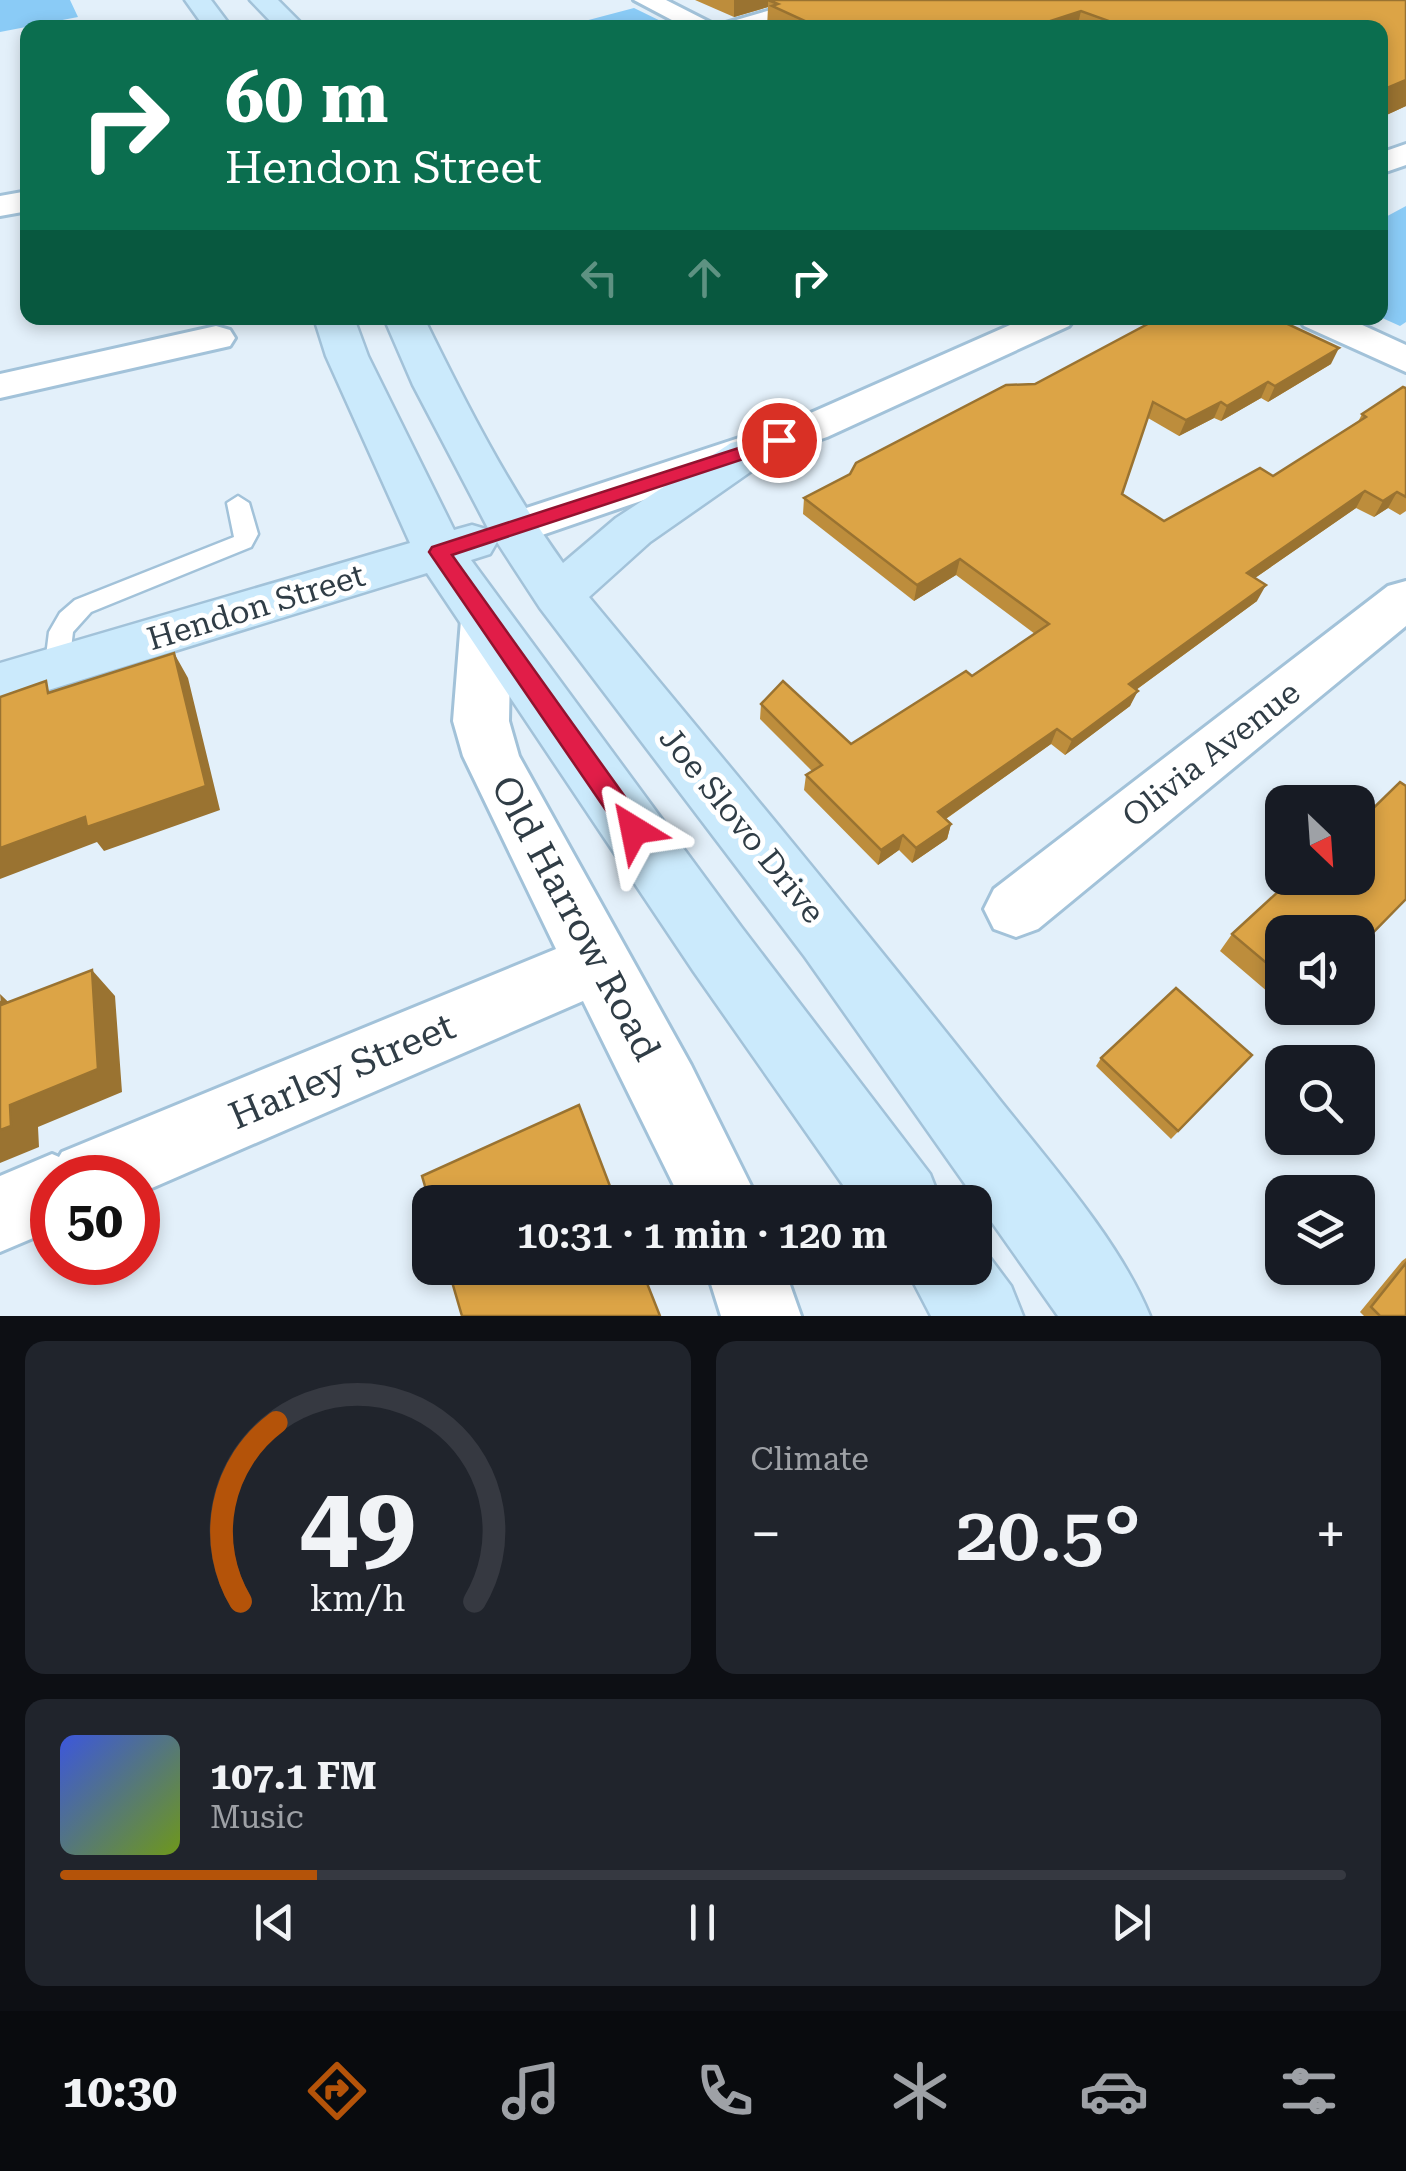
<!DOCTYPE html>
<html lang="en">
<head>
<meta charset="utf-8">
<style>
  body { margin:0; font-family:"Roboto Serif",serif; background:#20242c; color:#f1f3f6; height:100vh; display:flex; flex-direction:column; font-size:38px; white-space:nowrap }
  * { box-sizing:border-box; margin:0 }
  p { font-size:32px; color:#9ea1a6 }
  .icon { flex:none; width:55px; height:55px; fill:none; stroke:currentColor; stroke-width:2; stroke-linecap:round; stroke-linejoin:round }
  .map { position:relative; height:1316px; overflow:hidden }
  .drawer { display:flex; flex-direction:column; gap:25px; padding:25px; background:#0d0f14; flex:1 }
  .drawer>* { flex:none }
  .banner { position:absolute; left:20px; top:20px; width:1368px; height:305px; border-radius:20px; box-shadow:0 5px 15px #0003; background:#0b6e4f; color:#fff; overflow:hidden }
  .needle { width:65px; rotate:155deg }
  .buttons { position:absolute; left:1265px; top:785px; display:grid; gap:20px }
  .buttons a { display:grid; place-items:center; width:110px; height:110px; border-radius:20px; background:#171b24; box-shadow:0 5px 15px #0003; font-size:50px }
  .speed { position:absolute; left:30px; top:1155px; display:flex; gap:20px; font-size:50px; font-weight:700; text-align:center }
  .speed>* { display:grid; place-content:center; width:130px; height:130px; border-radius:50%; background:#171b24; box-shadow:0 5px 15px #0003; line-height:1 }
  .speed .limit { border:15px solid #d22; background:#fff; color:#111 }
  .pin { position:absolute; display:grid; place-items:center; width:85px; height:85px; color:#fff; margin:-42px; border:5px solid #fff; border-radius:50%; box-shadow:0 2px 10px #0007 }
  .me { position:absolute; width:110px; margin:-55px; rotate:325deg; stroke-linejoin:round; filter:drop-shadow(0 0 8px #0008) }
  .turn { display:flex; align-items:center; gap:35px; height:210px; padding:0 40px; font-size:45px }
  .turn .icon { width:130px; height:130px; stroke-width:2.5 }
  .turn b { display:block; font-size:70px; line-height:85px }
  .lanes { display:flex; align-items:center; height:95px; padding:0 40px; background:#0003; justify-content:center; gap:50px; direction:ltr }
  .lanes .off { opacity:.35 }
  .big { font-size:75px; font-weight:600; line-height:1.1 }
  .drawer .card { flex:1; display:flex; flex-direction:column; justify-content:center; gap:15px; min-width:0; padding:0 35px; border-radius:20px; background:#20242c }
  .drawer .dial { align-items:center; gap:0 }
  .dial svg { height:260px; overflow:visible; fill:none; stroke:#363941; stroke-width:7; stroke-linecap:round; text-anchor:middle }
  .dial text { fill:#f1f3f6; stroke:none }
  .song { display:flex; align-items:center; gap:30px }
  .cover { width:120px; height:120px; border-radius:15px; background:linear-gradient(135deg,hsl(230 70% 55%),hsl(80 70% 35%)) }
  .played { height:10px; border-radius:5px; background:linear-gradient(90deg,#b45309 20%,#363941 20%) }
  .keys { display:flex; justify-content:space-around; direction:ltr }
  .heat { display:flex; justify-content:space-between; align-items:center; font-size:55px; direction:ltr }
  .drawer .tiles { flex:1; display:grid; gap:25px; grid-template-columns:1fr 1fr }
  .card:last-child { grid-column:span 2 }
  .trip { position:absolute; left:412px; top:1185px; width:580px; height:100px; border-radius:20px; background:#171b24; box-shadow:0 5px 15px #0003; font-weight:600; line-height:100px; text-align:center }
  .menu { display:flex; height:160px; justify-content:space-around; align-items:center; background:#090b0e; color:#9ea1a6 }
  .menu .icon { width:70px; height:70px }
  .menu .on { color:#b45309 }
  .menu b { font-size:45px; color:#f1f3f6 }
  .map>svg:first-child { display:block }
</style>
</head>
<body>
<div class="map">
<svg width="1406" height="1316" viewBox="0 0 1406 1316">
  <rect width="100%" height="100%" fill="#e3f0fa"/>
  <!-- green -->
  <path fill="#8acbf6" d="M 0,0 L 70,0 L 78,17 L 0,32 Z
    M 634,8 L 673,27 L 562,27 Z
    M 1406,206 L 1406,322 L 1400,326 L 1380,317 L 1380,220 Z"/>
  <g fill="none" stroke-linecap="round" stroke-linejoin="round">
    <defs>
      <path id="lane" d="M 238,496 L 249,503 L 258,534 L 251,547 L 91,612 L 73,632 L 68,673 L 50,673 L 46,656 L 49,632 L 60,613 L 75,600 L 234,537 L 227,503 Z"/>
      <path id="street" d="M 634,0 L 666,0 L 721,28 L 687,28 Z
        M 805,0 L 844,0 L 841,5 L 764,28 L 723,28 L 726,23 Z
        M 1406,144 L 1406,165 L 1380,174 L 1380,153 Z
        M 28,191 L 28,211 L 0,216 L 0,196 Z
        M 1026,318 L 1075,318 L 1069,326 L 827,437 L 513,545 L 496,540 L 490,529 L 496,518 L 797,419 Z
        M 1298,318 L 1347,318 L 1406,345 L 1406,372 L 1304,326 Z
        M 216,326 L 230,330 L 235,338 L 230,346 L 0,398 L 0,374 Z
        M 1406,581 L 1406,626 L 1038,929 L 1016,937 L 994,929 L 984,909 L 994,889 L 1388,586 Z
        M 486,602 L 504,607 L 511,620 L 509,721 L 519,756 L 691,1065 L 759,1202 L 682,1202 L 583,1001 L 138,1194 L 138,1178 L 52,1178 L 52,1230 L 0,1252 L 0,1176 L 52,1154 L 59,1157 L 62,1152 L 556,949 L 463,756 L 453,721 L 461,620 L 468,607 Z
        M 706,1268 L 784,1268 L 801,1316 L 721,1316 Z"/>
      <path id="secondary" d="M 185,0 L 211,0 L 232,28 L 205,28 Z
        M 250,0 L 278,0 L 306,28 L 277,28 Z
        M 314,318 L 354,318 L 368,356 L 454,530 L 472,525 L 489,530 L 413,385 L 384,318 L 424,318 C 465,402 508,486 563,563 L 616,518 L 731,443 L 747,439 L 763,443 L 770,453 L 763,463 L 650,542 L 589,597 C 722,757 855,917 984,1080 C 1038,1150 1117,1235 1150,1316 L 1058,1316 L 805,957 L 540,608 L 497,542 L 490,554 L 471,560 L 742,928 L 930,1174 L 941,1202 L 855,1202 L 694,972 L 427,573 L 0,705 L 0,663 L 410,543 L 326,356 Z
        M 975,1238 L 1011,1286 L 1023,1316 L 931,1316 L 906,1268 L 975,1268 Z"/>
    </defs>
    <!-- lane casing -->
    <use href="#lane" stroke="#a2c2d9" stroke-width="5"/>
    <!-- street casing -->
    <use href="#street" stroke="#a2c2d9" stroke-width="6"/>
    <!-- secondary casing -->
    <use href="#secondary" stroke="#a2c2d9" stroke-width="5"/>
    <!-- lane -->
    <use href="#lane" fill="#fff" fill-rule="evenodd"/>
    <!-- street -->
    <use href="#street" fill="#fff" fill-rule="evenodd"/>
    <!-- secondary -->
    <use href="#secondary" fill="#cbeafc" fill-rule="evenodd"/>
  </g>
  <!-- wall -->
  <path fill="#bd8d3c" d="M 695,0 L 1406,0 L 1406,106 L 1380,118 L 1380,28 L 767,28 L 768,7 L 734,17 Z
    M 1331,364 L 1268,402 L 1261,398 L 1221,421 L 1214,418 L 1179,436 L 1148,418 L 1122,494 L 1164,521 L 1273,476 L 1358,422 L 1362,414 L 1406,388 L 1406,511 L 1400,515 L 1388,508 L 1374,517 L 1356,508 L 1255,578 L 1257,601 L 1136,690 L 1130,706 L 1065,755 L 1051,744 L 946,819 L 951,824 L 947,839 L 912,863 L 899,850 L 878,865 L 804,790 L 806,775 L 812,771 L 760,719 L 761,704 L 851,744 L 972,676 L 1035,634 L 956,575 L 914,601 L 803,514 L 804,498 L 850,474 L 856,463 Z
    M 1358,878 L 1406,900 L 1358,949 L 1358,932 L 1282,932 L 1282,1004 L 1220,951 L 1232,934 Z
    M 1287,1008 L 1299,1008 L 1293,1013 Z
    M 1252,1055 L 1171,1139 L 1096,1066 L 1101,1058 Z
    M 1406,1258 L 1406,1316 L 1364,1316 L 1360,1312 L 1402,1261 Z"/>
  <!-- shaded-wall -->
  <path fill="#9a7331" d="M 734,0 L 792,0 L 768,0 L 768,7 L 734,17 Z
    M 1081,11 L 1077,28 L 1029,28 Z
    M 1406,80 L 1406,106 L 1380,118 L 1380,91 Z
    M 1339,348 L 1331,364 L 1268,402 L 1275,386 Z
    M 1268,382 L 1261,398 L 1221,421 L 1227,406 Z
    M 1221,402 L 1214,418 L 1179,436 L 1186,420 Z
    M 1365,491 L 1356,508 L 1239,589 L 1247,573 Z
    M 1397,492 L 1388,508 L 1374,517 L 1383,501 Z
    M 960,559 L 956,575 L 914,601 L 917,585 Z
    M 1266,585 L 1257,601 L 1122,700 L 1129,684 Z
    M 174,653 L 188,678 L 220,810 L 104,851 L 97,842 L 0,879 L 0,848 Z
    M 1138,691 L 1130,706 L 1065,755 L 1072,740 Z
    M 1057,729 L 1051,744 L 934,827 L 938,812 Z
    M 951,824 L 947,839 L 912,863 L 916,848 Z
    M 903,835 L 899,850 L 878,865 L 881,850 Z
    M 92,970 L 115,996 L 122,1092 L 38,1127 L 39,1147 L 0,1163 L 0,1130 L 10,1105 Z
    M 0,994 L 25,1018 L 1,1005 Z"/>
  <!-- building -->
  <path fill="#dca446" stroke="#9a7331" stroke-width="2.5" d="M 768,0 L 1406,0 L 1406,80 L 1380,91 L 1380,28 L 1128,28 L 1081,11 L 1029,28 L 820,28 L 772,6 L 778,4 Z
    M 1159,318 L 1275,318 L 1339,348 L 1275,386 L 1268,382 L 1227,406 L 1221,402 L 1186,420 L 1153,402 L 1122,494 L 1164,521 L 1260,468 L 1273,476 L 1366,417 L 1362,414 L 1403,387 L 1406,388 L 1406,497 L 1397,492 L 1383,501 L 1365,491 L 1247,573 L 1266,585 L 1129,684 L 1138,691 L 1072,740 L 1057,729 L 938,812 L 951,824 L 916,848 L 903,835 L 881,850 L 806,775 L 822,765 L 761,704 L 783,681 L 851,744 L 966,671 L 972,676 L 1049,624 L 960,559 L 917,585 L 804,498 L 850,474 L 856,463 L 1006,385 L 1035,384 Z
    M 174,653 L 206,786 L 87,827 L 85,817 L 0,848 L 0,697 L 46,681 L 48,693 Z
    M 1400,782 L 1406,786 L 1406,899 L 1358,948 L 1358,932 L 1282,932 L 1282,976 L 1232,934 L 1293,878 L 1358,878 L 1358,823 Z
    M 92,970 L 98,1069 L 10,1105 L 11,1126 L 0,1130 L 0,1001 L 1,1005 Z
    M 1176,988 L 1252,1055 L 1178,1131 L 1101,1058 Z
    M 579,1105 L 616,1202 L 430,1203 L 422,1176 Z
    M 1406,1263 L 1406,1316 L 1380,1316 L 1371,1307 Z
    M 448,1268 L 641,1268 L 660,1316 L 462,1316 Z"/>
  <!-- route -->
  <path fill="#e11d48" stroke="#92132f" stroke-width="2.5" d="M 779,435 L 789,440 L 786,445 L 452,555 L 643,822 L 647,830 L 643,838 L 634,841 L 625,838 L 429,552 L 432,547 Z"/>
  <g text-anchor="middle" dominant-baseline="central" stroke-width="10" stroke-linejoin="round" paint-order="stroke">
    <!-- street labels -->
    <g font-size="32" fill="#303d46" stroke="#fff">
      <text transform="translate(256 607) rotate(-17)">Hendon Street</text>
      <text transform="translate(1211 754) rotate(-38)">Olivia Avenue</text>
      <text transform="translate(742 825) rotate(51)">Joe Slovo Drive</text>
    </g>
    <!-- near-street labels -->
    <g font-size="38" fill="#303d46" stroke="#fff">
      <text transform="translate(576 918) rotate(62)">Old Harrow Road</text>
      <text transform="translate(342 1071) rotate(-23)">Harley Street</text>
    </g>
  </g>
</svg>
<div class="buttons">
<a><svg class="needle" viewBox="-14 -14 28 28"><path d="M0-13l5 13h-10z" fill="#e53935"/><path d="M0 13l5-13h-10z" fill="#9ea1a6"/></svg></a>
<a><svg class="icon" aria-label="sound" viewBox="0 0 24 24"><path d="M4 9h4l5-4v14l-5-4H4zM17 9q2 3 0 6"/></svg></a>
<a><svg class="icon" aria-label="search" viewBox="0 0 24 24"><circle cx="10" cy="10" r="6"/><path d="M15 15l6 6"/></svg></a>
<a><svg class="icon" aria-label="layers" viewBox="0 0 24 24"><path d="M12 4l9 5-9 5-9-5zM3 14l9 5 9-5"/></svg></a>
</div>
<div class="speed"><div class="limit">50</div></div>
<div class="pin" style="left:779px;top:440px;background:#d93025"><svg class="icon" aria-label="arrive" viewBox="0 0 24 24"><path d="M6 21V4h12l-3 4 3 4H6"/></svg></div>
<svg class="me" style="left:634px;top:830px" viewBox="-20 -20 40 40"><path d="M0-17L14 15 0 8-14 15z" fill="#e11d48" stroke="#fff" stroke-width="4"/></svg>
<div class="trip">10:31 · 1 min · 120 m</div>
<div class="banner">
<div class="turn"><svg class="icon" aria-label="right" viewBox="0 0 24 24"><path d="M7 20v-9h11M14 6l5 5-5 5"/></svg><div><b>60 m</b>Hendon Street</div></div>
<div class="lanes"><svg class="icon off" aria-label="left" viewBox="0 0 24 24"><path d="M17 20v-9H6M10 6l-5 5 5 5"/></svg><svg class="icon off" aria-label="ahead" viewBox="0 0 24 24"><path d="M12 20V5M6 11l6-6 6 6"/></svg><svg class="icon" aria-label="right" viewBox="0 0 24 24"><path d="M7 20v-9h11M14 6l5 5-5 5"/></svg></div>
</div>
</div>
<section class="drawer">
<div class="tiles">
<div class="card dial"><svg viewBox="0 0 100 80">
<path d="M14 69A42 42 0 1 1 86 69"/>
<path d="M14 69A42 42 0 0 1 25 14" stroke="#b45309"/>
<text x="50" y="56" font-size="32" font-weight="700">49</text>
<text x="50" y="72" font-size="11">km/h</text>
</svg></div>
<div class="card"><p>Climate</p>
<div class="heat"><a>−</a><b class="big">20.5°</b><a>+</a></div>
</div>
<div class="card">
<div class="song"><i class="cover"></i><div><b>107.1 FM</b><p>Music</p></div></div>
<div class="played"></div>
<div class="keys"><svg class="icon" aria-label="previous" viewBox="0 0 24 24"><path d="M18 5L8 12l10 7zM5 5v14"/></svg><svg class="icon" aria-label="pause" viewBox="0 0 24 24"><path d="M8 5v14M16 5v14"/></svg><svg class="icon" aria-label="next" viewBox="0 0 24 24"><path d="M6 5l10 7-10 7zM19 5v14"/></svg></div>
</div>
</div>
</section>
<nav class="menu">
<b>10:30</b>
<svg class="icon on" aria-label="directions" viewBox="0 0 24 24"><path d="M12 3l9 9-9 9-9-9zM9 14v-3h6M13 9l2 2-2 2"/></svg>
<svg class="icon" aria-label="music" viewBox="0 0 24 24"><path d="M9 18V5l10-2v13"/><circle cx="6" cy="18" r="3"/><circle cx="16" cy="16" r="3"/></svg>
<svg class="icon" aria-label="phone" viewBox="0 0 24 24"><path d="M5 4h4l2 5-3 2q2 4 5 5l2-3 5 2v4C11 20 4 13 5 4z"/></svg>
<svg class="icon" aria-label="climate" viewBox="0 0 24 24"><path d="M12 3v18M4 7l16 10M4 17L20 7"/></svg>
<svg class="icon" aria-label="car" viewBox="0 0 24 24"><path d="M5 17H2v-5l4-1 3-4h7l3 4 3 1v5h-3M9 17h6M6 11h13"/><circle cx="7" cy="17" r="2"/><circle cx="17" cy="17" r="2"/></svg>
<svg class="icon" aria-label="filters" viewBox="0 0 24 24"><path d="M4 7h16M4 17h16"/><circle cx="9" cy="7" r="2"/><circle cx="15" cy="17" r="2"/></svg>
</nav>
</body>
</html>
